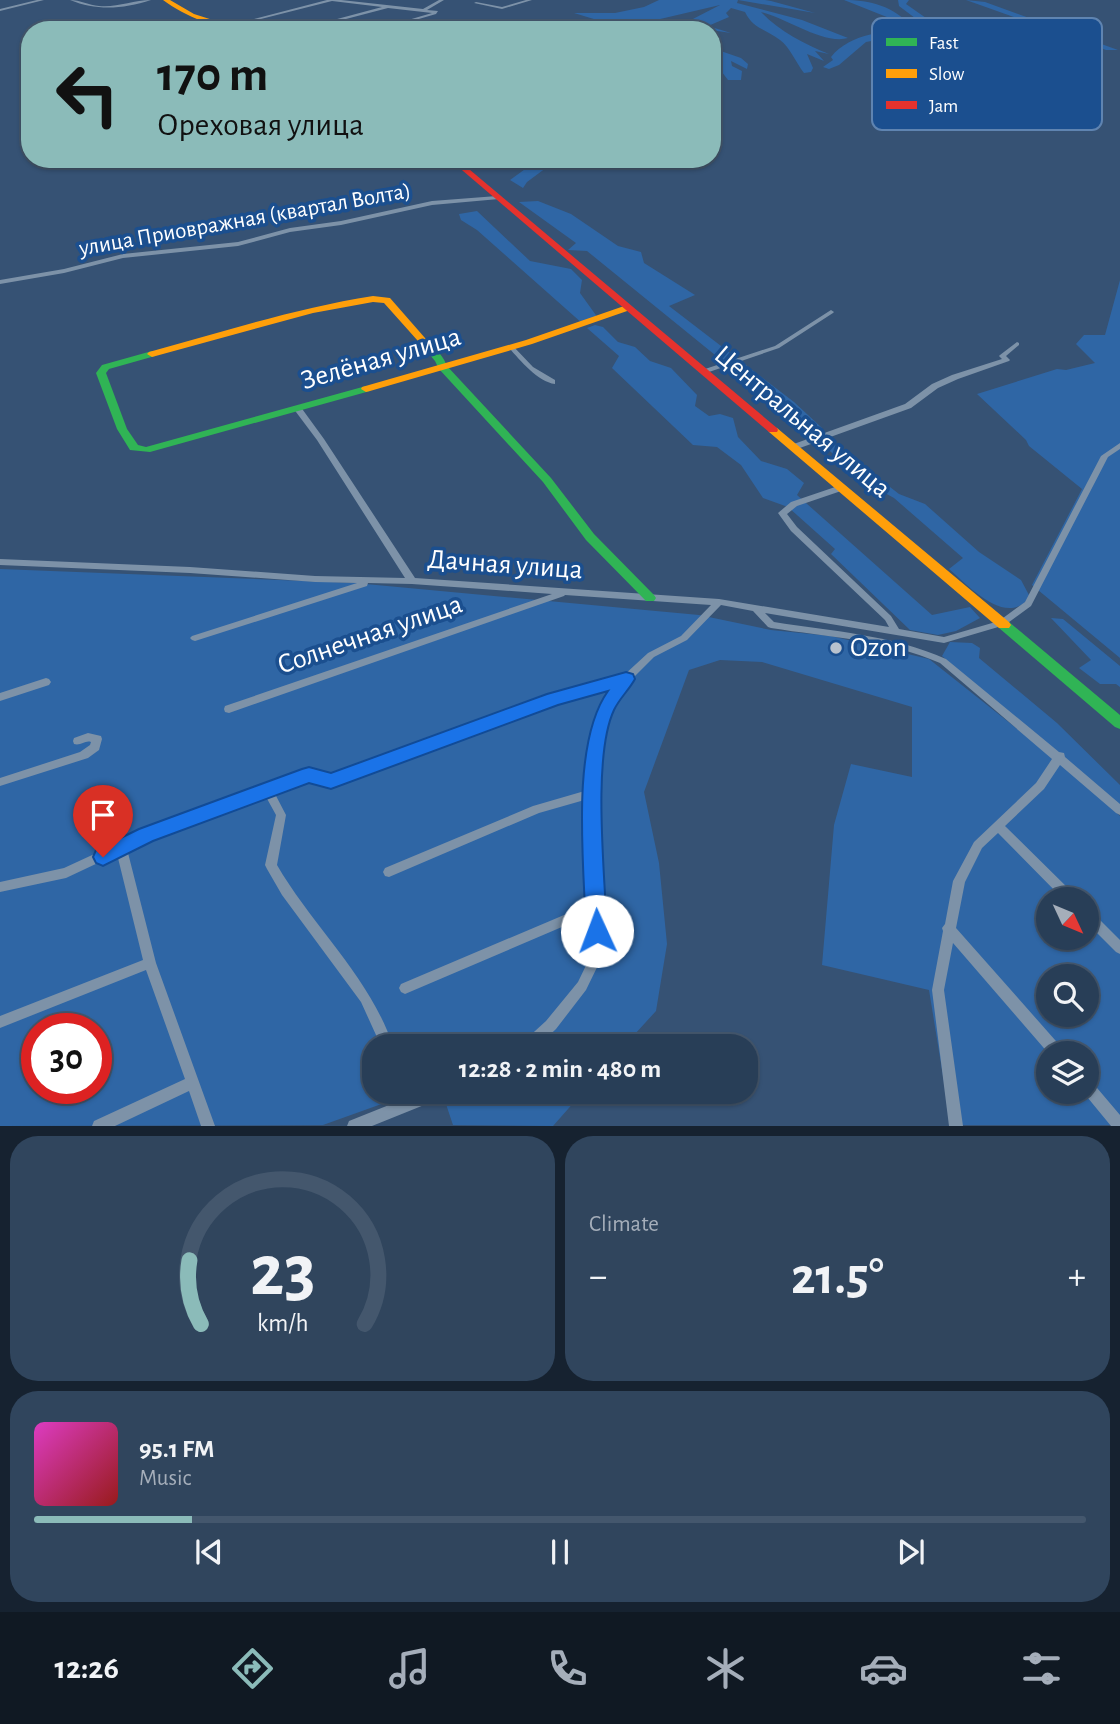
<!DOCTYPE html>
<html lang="en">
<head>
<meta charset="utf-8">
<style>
  body { margin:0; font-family:"Alegreya Sans",sans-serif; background:#30455d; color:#f1f3f6; height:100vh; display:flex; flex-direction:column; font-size:26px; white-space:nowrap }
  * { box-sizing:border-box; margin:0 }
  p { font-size:23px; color:#a5aeba }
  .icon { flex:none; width:38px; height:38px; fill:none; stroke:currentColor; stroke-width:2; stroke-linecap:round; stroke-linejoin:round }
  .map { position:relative; height:1126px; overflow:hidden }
  .side { display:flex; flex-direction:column; gap:10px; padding:10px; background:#162230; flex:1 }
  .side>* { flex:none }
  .hud { position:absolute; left:21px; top:21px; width:700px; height:147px; border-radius:28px; box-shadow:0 2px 5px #0004,0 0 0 2px #44576d; background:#8bbbb9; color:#111; overflow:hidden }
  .needle { width:46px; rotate:134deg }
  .buttons { position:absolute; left:1036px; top:887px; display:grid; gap:14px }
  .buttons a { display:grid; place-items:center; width:63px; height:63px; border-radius:50%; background:#283e57; box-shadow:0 2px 5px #0004,0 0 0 2px #44576d; font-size:35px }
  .speed { position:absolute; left:21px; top:1013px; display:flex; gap:14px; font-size:35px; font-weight:700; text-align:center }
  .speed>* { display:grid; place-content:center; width:91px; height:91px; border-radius:50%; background:#283e57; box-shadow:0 2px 5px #0004,0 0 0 2px #44576d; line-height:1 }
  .speed .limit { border:10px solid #d22; background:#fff; color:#111 }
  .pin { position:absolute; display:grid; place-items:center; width:60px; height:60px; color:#fff; margin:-72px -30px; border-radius:50% 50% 50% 0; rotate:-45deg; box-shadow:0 0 7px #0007 }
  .pin .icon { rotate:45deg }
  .me { position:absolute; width:77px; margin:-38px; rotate:358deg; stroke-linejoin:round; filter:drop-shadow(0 0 5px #0008) }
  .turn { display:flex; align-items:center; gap:24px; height:147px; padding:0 21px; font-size:32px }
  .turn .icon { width:91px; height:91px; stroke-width:2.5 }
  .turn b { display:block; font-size:49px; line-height:60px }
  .big { font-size:52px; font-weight:700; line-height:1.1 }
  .side .tile { flex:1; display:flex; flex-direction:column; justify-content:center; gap:10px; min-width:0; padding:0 24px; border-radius:28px; background:#30455d }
  .side .dial { align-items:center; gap:0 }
  .dial svg { height:182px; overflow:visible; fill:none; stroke:#44576d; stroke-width:7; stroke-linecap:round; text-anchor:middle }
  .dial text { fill:#f1f3f6; stroke:none }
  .song { display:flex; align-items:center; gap:21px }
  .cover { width:84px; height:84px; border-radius:10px; background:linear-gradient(135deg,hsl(310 70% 55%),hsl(0 70% 35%)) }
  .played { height:7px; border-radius:4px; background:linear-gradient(90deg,#8bbbb9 15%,#44576d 15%) }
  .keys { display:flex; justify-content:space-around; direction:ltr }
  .heat { display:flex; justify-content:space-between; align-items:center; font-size:38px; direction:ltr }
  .side .tiles { flex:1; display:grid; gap:10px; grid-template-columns:1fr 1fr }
  .tile:last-child { grid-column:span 2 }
  .trip { position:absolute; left:362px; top:1034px; width:396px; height:70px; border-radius:28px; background:#283e57; box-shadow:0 2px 5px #0004,0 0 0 2px #44576d; font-weight:700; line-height:70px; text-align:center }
  .tab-bar { display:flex; height:112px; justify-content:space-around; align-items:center; background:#101923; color:#a5aeba }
  .tab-bar .icon { width:49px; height:49px }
  .tab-bar .selected { color:#8bbbb9 }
  .tab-bar b { font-size:32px; color:#f1f3f6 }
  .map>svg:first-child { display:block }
</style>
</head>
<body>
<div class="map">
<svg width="1120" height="1126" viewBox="0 0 1120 1126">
  <rect width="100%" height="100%" fill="#365274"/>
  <!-- green -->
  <path fill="#2f66a5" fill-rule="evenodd" d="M 659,0 L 765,0 L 771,1 L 815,13 L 738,0 L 737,3 L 802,20 L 848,38 C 824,45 786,18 761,12 C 779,31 804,44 829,54 L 815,51 L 824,61 L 807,54 L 813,68 L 811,72 L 804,73 C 796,63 790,47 780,40 C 766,29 753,29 745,12 L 731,8 L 726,13 L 729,17 L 708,26 L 731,33 L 704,29 L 663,30 L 687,22 L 720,5 L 626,27 L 558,30 L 597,20 L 574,13 L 615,13 L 644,7 Z
    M 844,0 C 870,0 894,6 912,27 Z
    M 898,0 L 909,0 L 906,4 L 936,25 L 929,30 L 866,42 L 839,65 L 829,69 L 823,67 L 833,60 L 831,57 C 851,32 887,32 917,27 L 923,24 L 899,6 Z
    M 966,0 L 985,2 L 1118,50 L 1106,50 Z
    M 712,48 L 741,58 L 748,64 L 747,69 L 731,61 L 732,66 L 742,71 L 741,80 L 728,80 L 712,59 Z
    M 539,159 L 558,159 L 527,182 L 523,188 L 510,180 Z
    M 538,201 L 571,214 L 618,246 L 641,252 L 644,263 L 695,295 L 669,306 L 794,402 L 822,428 L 810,432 L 587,251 L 568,250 L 576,243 L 519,202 Z
    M 477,211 L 530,261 L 571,269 L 582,280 L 580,293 L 598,318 L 583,324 L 477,230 L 461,220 L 459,214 Z
    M 1120,280 L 1120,658 L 1032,585 L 1082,489 L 1029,446 L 1026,440 L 977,394 L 1057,369 L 1066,370 L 1095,363 L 1076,344 L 1084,335 L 1105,335 Z
    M 595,325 L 603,327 L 618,342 L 635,347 L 650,361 L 671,368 L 697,395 L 695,406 L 709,416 L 720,414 L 733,418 L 738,437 L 761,461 L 787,469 L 804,483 L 797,495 L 932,615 L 970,607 L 980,618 L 956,631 L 938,635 L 910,630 L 831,554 L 835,549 L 788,507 L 763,498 L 741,465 L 717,447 L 693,445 L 612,368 L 619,356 L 587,328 Z
    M 827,438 L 899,494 L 925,504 L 979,552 L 1021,580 L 1030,597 C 1006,628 969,586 949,569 L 963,558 L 894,498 L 865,482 L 823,445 Z
    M 0,569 L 355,583 L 699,615 L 771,630 L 831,636 L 929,659 L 1069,770 L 1120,816 L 1120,1125 L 951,1125 L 929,990 L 822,965 L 834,825 L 851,764 L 912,777 L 912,707 L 762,662 L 720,660 L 689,670 L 644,792 L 659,863 L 667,944 L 656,1011 L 624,1046 L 374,1046 L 374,1092 L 415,1092 L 323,1125 L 0,1126 ZM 1048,900 L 1087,900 L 1087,938 L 1048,938 ZM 1048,976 L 1087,976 L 1087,1015 L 1048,1015 ZM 37,1029 L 96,1029 L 96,1088 L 37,1088 ZM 1048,1054 L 1087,1054 L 1087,1092 L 1048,1092 Z
    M 1051,618 L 1063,619 L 1120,666 L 1120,687 L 1116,684 L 1100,684 L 1079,668 L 1091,660 Z
    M 950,642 L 972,643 L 980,648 L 979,658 L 1057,723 L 1120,785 L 1120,810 L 942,656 Z
    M 442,1092 L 583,1092 L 553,1126 L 453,1125 Z"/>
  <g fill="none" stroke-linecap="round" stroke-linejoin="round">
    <!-- street -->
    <path fill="#7d92a8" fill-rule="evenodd" d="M 37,0 L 44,0 L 0,11 L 0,9 Z
      M 70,0 C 80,0 89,5 99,6 C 116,8 133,0 151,0 C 123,9 97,11 70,0 Z
      M 327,0 L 341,0 L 423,9 L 439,0 L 444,0 L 427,10 L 438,11 L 436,14 L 381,30 L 374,30 L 432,13 L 388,8 L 304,30 L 296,30 L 382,7 L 332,1 L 229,27 L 227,26 Z
      M 526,0 L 532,0 L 502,9 L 474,3 L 476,2 L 502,7 Z
      M 497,196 L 500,198 L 499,199 L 432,205 L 341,225 L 290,232 L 238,246 L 123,258 L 64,273 L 0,284 L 0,280 L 64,269 L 123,254 L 238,242 L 290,228 L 341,221 L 432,201 Z
      M 831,310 L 834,312 L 833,313 L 779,348 L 706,373 L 703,373 L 699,371 L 775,346 Z
      M 1017,342 L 1019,343 L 1019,345 L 1006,356 L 1010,360 L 1009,361 L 958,379 L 938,388 L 911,408 L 797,449 L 791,449 L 790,447 L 791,445 L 905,404 L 932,384 L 952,375 L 1002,359 L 999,356 L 1000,355 Z
      M 511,345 L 513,346 L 533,367 L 555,380 L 555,384 C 538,382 520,360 509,348 L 508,347 Z
      M 294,406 L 300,406 L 324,439 L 415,578 L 719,599 L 889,627 L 885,620 L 791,531 L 778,513 L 791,502 L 841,485 L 845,488 L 844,490 L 797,506 L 787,514 L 797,527 L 891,616 L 899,629 L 944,637 L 999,621 L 1025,602 L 1101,456 L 1120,443 L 1120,449 L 1108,457 L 1031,606 L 1005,625 L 944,643 L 765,613 L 774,622 C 831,631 893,635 946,659 L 1059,752 L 1064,753 L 1065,757 L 1120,804 L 1120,815 L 1116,813 L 1060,765 L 1044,789 L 1005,826 L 1076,896 L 1078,900 L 1064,900 L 998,833 L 982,848 L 965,882 L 956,928 L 1063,1049 L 1064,1054 L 1049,1054 L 953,943 L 944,990 L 963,1126 L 949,1126 L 932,990 L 943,931 L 942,928 L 945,924 L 953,881 L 974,842 L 1036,783 L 1052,759 L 940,663 C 888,640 827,637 771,628 L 768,627 L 753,611 L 721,605 L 687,640 L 654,657 L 629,682 L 610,710 L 600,746 L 598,793 L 603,955 L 586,990 L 556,1029 L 538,1046 L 523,1046 L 524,1041 L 546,1021 L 578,982 L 591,955 L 590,915 L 405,994 L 401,992 L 399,988 L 401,984 L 590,904 L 588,799 L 539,813 L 389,877 L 385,876 L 383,872 L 385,868 L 533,806 L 588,790 L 590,746 L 600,709 L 616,685 L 556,702 L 331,785 L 308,779 L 274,792 L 286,815 L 277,865 C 313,927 370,977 393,1046 L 381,1046 L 361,1002 L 282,895 L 267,869 L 265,865 L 276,815 L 265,795 L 150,838 L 127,849 L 156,963 L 215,1126 L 201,1126 L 189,1091 L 115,1126 L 92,1126 L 94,1121 L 185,1079 L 146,970 L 0,1028 L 0,1016 L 143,960 L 117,854 L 66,878 L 0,892 L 0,882 L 64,868 L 142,832 L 308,771 L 331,777 L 550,696 L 623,676 L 648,653 L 681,636 L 711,605 L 565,595 L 564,596 L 229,713 L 225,712 L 224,709 L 225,706 L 552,594 L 412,584 L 368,583 L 367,586 L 195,641 L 192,640 L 190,638 L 192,636 L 357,583 L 315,582 L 190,573 L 0,565 L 0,559 L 190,567 L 315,576 L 405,578 L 317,440 L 293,408 Z
      M 46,678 L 49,679 L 51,682 L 49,685 L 0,701 L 0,693 Z
      M 88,733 L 101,736 L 102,739 L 99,750 L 88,758 L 0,786 L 0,778 L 80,752 L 90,745 L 91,742 C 85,740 81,746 74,744 L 73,741 L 74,738 Z
      M 1087,910 L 1091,911 L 1120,940 L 1120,954 L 1116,952 L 1087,923 Z
      M 1087,1080 L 1092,1082 L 1120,1115 L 1120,1126 L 1111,1126 L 1083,1092 L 1087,1092 Z
      M 401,1092 L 415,1092 L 416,1094 L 422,1092 L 446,1092 L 444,1097 L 372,1126 L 347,1126 L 349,1121 L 404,1099 Z"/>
    <!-- fast -->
    <path fill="#30b455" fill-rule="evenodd" d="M 429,345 C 437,348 444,358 447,366 L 551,478 L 594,534 L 654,595 L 656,598 L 654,601 L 646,601 L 586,540 L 543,482 L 439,369 L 435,361 L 424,348 Z
      M 152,351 L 155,352 L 155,356 L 109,369 L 106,373 L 127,429 L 138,445 L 146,447 L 366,386 L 371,389 L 370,391 L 150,452 L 130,450 L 117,429 L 96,373 L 102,365 Z
      M 1004,620 L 1009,622 L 1120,715 L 1120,729 L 1115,727 L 999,628 L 997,625 L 999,622 Z"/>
    <!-- slow -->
    <path fill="#ff9f0a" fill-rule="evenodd" d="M 163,0 L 170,0 L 194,14 L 244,30 C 217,30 185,16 163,0 Z
      M 373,296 L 390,298 L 432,346 L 432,350 L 426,350 L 384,303 L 373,302 L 313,313 L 152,357 L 147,354 L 149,352 C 223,332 296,308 373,296 Z
      M 627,305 L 632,308 L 630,310 L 532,344 L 370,391 L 366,392 L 361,389 L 362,387 L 526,340 Z
      M 773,427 L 777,428 L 1009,622 L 1011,625 L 1009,628 L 999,628 L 769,432 L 768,430 Z"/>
    <!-- jam -->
    <path fill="#e5322d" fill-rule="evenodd" d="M 449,159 L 457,159 L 777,428 L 778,430 L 777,432 L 769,432 Z"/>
  </g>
  <!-- route -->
  <path fill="#1a73e8" stroke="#114b97" stroke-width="2" d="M 626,672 L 633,674 L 635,679 C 629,690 619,699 614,710 C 592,757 605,876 607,931 L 604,938 L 597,941 L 589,938 L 586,931 C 584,865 570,744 608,691 L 558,705 L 331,789 L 309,783 L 153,841 L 103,866 L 96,863 L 93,857 L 96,850 L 139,829 L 302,769 L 309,767 L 331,773 L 547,694 Z"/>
  <!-- markers -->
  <circle fill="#b9c2ce" stroke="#1b4f8f" stroke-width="2.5" cx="836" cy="648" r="7"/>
  <g text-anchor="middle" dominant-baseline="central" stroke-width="7" stroke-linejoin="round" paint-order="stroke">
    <!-- far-street labels -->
    <g font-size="23" fill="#fff" stroke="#1b4f8f">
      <text transform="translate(245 220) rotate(-10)">улица Приовражная (квартал Волта)</text>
    </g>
    <!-- street labels -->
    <g font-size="28" fill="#fff" stroke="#1b4f8f">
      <text transform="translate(381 359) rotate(-16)">Зелёная улица</text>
      <text transform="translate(802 422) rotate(40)">Центральная улица</text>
      <text transform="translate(505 565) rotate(4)">Дачная улица</text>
      <text transform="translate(370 635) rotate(-19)">Солнечная улица</text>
    </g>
    <!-- poi labels -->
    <g font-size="28" fill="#fff" stroke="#1b4f8f" text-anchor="start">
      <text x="850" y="648">Ozon</text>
    </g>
  </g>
  <!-- legend -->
  <rect x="872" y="18" width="230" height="112" rx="10" fill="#1b4f8f" stroke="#5f84b1" stroke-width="2"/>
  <rect x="886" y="38" width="31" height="8" fill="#30b455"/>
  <rect x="886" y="69" width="31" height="9" fill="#ff9f0a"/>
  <rect x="886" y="101" width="31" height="8" fill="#e5322d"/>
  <g font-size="19" fill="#fff">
    <text x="929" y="49">Fast</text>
    <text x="929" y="80">Slow</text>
    <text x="929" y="112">Jam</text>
  </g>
</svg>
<div class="buttons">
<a><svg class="needle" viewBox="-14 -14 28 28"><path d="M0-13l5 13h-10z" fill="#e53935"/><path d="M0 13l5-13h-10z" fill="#a5aeba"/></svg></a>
<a><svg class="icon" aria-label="search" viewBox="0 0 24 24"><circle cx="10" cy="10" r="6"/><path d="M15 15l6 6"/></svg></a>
<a><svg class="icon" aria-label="layers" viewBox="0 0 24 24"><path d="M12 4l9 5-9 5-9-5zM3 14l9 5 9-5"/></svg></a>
</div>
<div class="speed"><div class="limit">30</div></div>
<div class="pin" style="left:103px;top:857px;background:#d93025"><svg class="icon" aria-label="arrive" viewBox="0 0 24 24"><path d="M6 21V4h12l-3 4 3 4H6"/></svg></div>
<svg class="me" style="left:597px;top:931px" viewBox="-20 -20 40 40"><circle r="19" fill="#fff"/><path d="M0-13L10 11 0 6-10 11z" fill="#1a73e8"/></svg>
<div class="trip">12:28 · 2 min · 480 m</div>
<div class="hud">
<div class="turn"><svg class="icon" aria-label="left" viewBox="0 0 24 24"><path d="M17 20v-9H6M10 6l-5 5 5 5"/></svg><div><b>170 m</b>Ореховая улица</div></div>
</div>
</div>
<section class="side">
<div class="tiles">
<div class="tile dial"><svg viewBox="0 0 100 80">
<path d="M14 69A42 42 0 1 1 86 69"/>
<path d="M14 69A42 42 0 0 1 9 41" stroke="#8bbbb9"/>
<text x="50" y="56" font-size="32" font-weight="700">23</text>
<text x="50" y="72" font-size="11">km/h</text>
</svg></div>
<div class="tile"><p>Climate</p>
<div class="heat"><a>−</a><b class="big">21.5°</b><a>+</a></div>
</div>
<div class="tile">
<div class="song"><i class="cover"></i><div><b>95.1 FM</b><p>Music</p></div></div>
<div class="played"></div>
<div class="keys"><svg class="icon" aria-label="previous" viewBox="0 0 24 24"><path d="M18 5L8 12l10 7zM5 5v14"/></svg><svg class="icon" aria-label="pause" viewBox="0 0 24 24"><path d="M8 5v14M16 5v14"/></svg><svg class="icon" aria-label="next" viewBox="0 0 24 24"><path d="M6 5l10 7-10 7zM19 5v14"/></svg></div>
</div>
</div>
</section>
<nav class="tab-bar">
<b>12:26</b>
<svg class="icon selected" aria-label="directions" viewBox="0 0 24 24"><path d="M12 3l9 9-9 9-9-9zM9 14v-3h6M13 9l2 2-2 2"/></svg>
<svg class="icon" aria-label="music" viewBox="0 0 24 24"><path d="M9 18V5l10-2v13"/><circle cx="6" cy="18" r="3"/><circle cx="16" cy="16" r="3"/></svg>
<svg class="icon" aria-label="phone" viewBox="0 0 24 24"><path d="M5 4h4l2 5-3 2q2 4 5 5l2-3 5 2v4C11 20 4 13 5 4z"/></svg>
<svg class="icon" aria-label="climate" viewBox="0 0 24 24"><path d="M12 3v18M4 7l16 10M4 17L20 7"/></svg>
<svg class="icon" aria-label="car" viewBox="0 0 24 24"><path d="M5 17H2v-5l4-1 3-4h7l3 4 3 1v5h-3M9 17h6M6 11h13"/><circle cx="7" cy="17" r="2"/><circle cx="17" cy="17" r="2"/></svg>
<svg class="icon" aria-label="filters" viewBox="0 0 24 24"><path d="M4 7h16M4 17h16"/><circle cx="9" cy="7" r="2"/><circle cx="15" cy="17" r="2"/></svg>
</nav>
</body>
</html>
